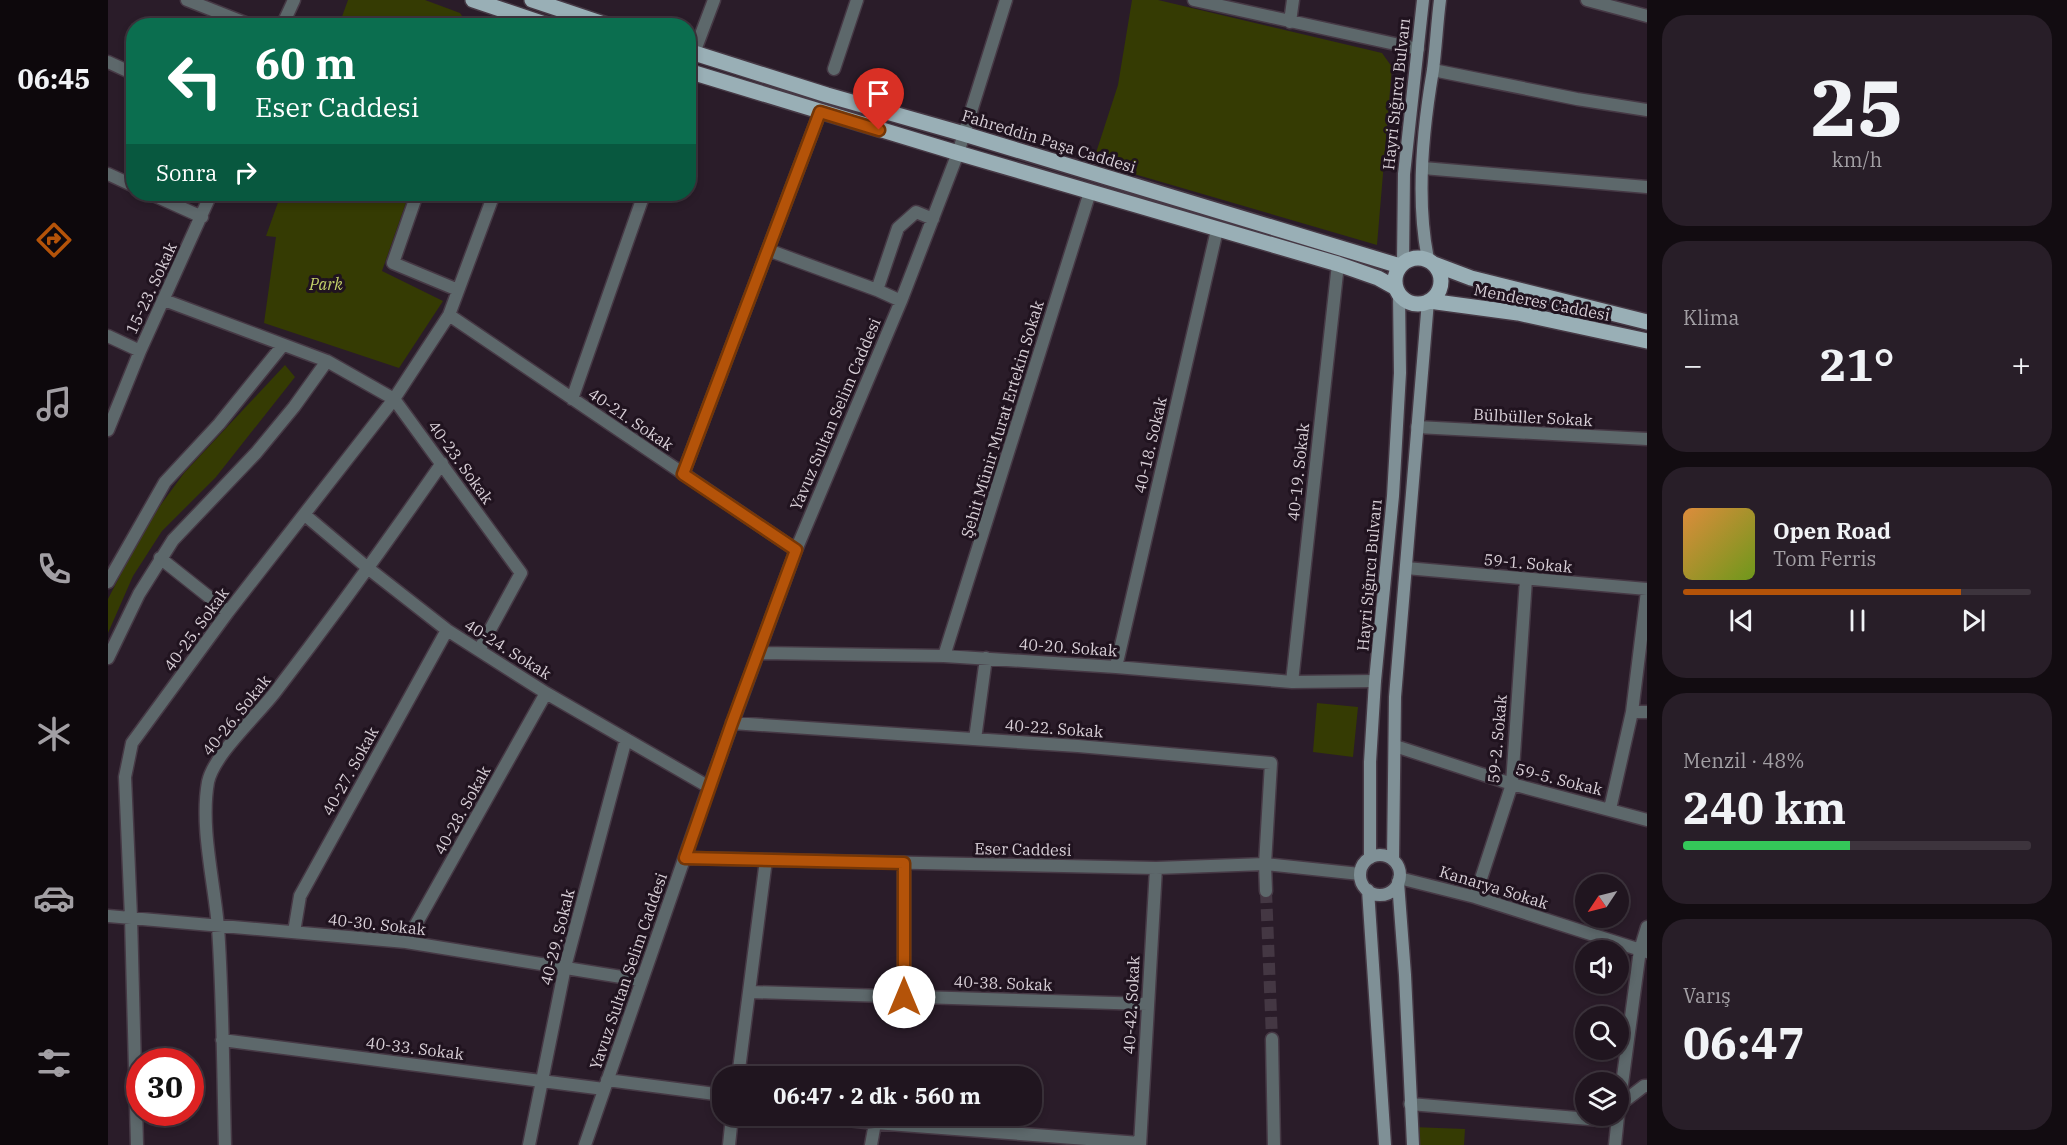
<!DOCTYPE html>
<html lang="tr">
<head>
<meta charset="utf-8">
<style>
  body { margin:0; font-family:"IBM Plex Serif",serif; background:#281e28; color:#f1f3f6; height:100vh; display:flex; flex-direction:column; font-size:22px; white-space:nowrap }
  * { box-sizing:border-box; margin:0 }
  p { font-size:20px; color:#a29fa4 }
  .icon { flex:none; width:33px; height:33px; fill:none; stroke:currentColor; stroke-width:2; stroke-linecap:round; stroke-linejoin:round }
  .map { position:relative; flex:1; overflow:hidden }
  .sheet { display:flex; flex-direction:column; gap:15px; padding:15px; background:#120c11; width:420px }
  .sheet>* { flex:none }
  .hud { position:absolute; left:18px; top:18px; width:570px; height:183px; border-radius:24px; box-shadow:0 3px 9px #0003,0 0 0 2px #3d343d; background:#0b6e4f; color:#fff; overflow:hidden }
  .needle { width:39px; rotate:235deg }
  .fabs { position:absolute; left:1467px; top:874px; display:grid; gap:12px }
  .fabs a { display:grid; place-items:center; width:54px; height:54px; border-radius:50%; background:#20151f; box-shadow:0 3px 9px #0003,0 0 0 2px #3d343d; font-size:30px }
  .speed { position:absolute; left:18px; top:1048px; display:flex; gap:12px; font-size:30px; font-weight:700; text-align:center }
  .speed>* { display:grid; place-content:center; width:78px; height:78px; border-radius:50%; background:#20151f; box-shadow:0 3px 9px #0003,0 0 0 2px #3d343d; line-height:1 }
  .speed .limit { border:9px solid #d22; background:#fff; color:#111 }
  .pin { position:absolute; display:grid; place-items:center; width:51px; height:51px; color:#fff; margin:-62px -26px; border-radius:50% 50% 50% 0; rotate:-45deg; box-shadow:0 0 6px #0007 }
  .pin .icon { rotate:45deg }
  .me { position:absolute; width:66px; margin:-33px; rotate:0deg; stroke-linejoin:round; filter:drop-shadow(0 0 4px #0008) }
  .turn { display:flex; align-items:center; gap:21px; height:126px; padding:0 30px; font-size:27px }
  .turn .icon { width:78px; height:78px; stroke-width:2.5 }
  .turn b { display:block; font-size:42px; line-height:51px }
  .then { display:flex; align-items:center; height:57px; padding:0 30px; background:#0003; gap:12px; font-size:22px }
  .big { font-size:45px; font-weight:700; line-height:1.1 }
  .sheet .widget { flex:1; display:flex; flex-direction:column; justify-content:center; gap:9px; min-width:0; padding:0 21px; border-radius:24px; background:#281e28 }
  .sheet .dial { align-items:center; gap:0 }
  .dial b { font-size:78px; line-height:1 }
  .song { display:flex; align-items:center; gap:18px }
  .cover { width:72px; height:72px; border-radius:9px; background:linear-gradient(135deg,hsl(30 70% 55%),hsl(80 70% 35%)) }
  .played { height:6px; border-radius:3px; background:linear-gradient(90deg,#b45309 80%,#3d343d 80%) }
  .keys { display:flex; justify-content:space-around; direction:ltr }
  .heat { display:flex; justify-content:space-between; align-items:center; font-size:33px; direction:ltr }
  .charge { height:9px; border-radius:4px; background:linear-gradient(90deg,#34c759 48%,#3d343d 0) }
  .trip { position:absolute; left:604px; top:1066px; width:330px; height:60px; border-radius:24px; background:#20151f; box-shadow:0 3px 9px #0003,0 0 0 2px #3d343d; font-weight:700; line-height:60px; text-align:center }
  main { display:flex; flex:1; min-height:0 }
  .tab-bar { display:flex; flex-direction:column; width:108px; justify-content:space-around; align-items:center; background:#0d080c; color:#a29fa4 }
  .tab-bar .icon { width:42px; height:42px }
  .tab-bar .on { color:#b45309 }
  .tab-bar b { font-size:27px; color:#f1f3f6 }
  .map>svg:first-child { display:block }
</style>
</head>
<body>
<main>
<nav class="tab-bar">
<b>06:45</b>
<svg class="icon on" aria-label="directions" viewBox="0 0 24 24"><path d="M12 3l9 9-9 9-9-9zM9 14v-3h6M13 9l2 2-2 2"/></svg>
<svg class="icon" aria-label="music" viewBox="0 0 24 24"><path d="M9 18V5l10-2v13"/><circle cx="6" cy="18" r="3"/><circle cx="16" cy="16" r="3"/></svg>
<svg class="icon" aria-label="phone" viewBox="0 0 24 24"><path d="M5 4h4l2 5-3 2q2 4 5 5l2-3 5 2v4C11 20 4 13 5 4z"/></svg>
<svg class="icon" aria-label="climate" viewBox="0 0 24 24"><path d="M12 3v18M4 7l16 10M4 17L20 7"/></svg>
<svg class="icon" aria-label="car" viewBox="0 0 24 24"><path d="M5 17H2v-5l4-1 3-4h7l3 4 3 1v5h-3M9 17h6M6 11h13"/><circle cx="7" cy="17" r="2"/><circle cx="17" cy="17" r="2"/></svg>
<svg class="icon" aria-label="filters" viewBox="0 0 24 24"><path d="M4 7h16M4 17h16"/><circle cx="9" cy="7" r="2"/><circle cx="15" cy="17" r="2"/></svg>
</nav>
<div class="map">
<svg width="1539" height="1145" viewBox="0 0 1539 1145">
  <rect width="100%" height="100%" fill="#2a1c29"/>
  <!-- green -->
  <path fill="#353b03" d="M 240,0 L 317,0 L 352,13 L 360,25 L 231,25 Z
    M 1024,0 L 1050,0 L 1274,53 L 1284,67 L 1269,245 L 985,162 L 1010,85 Z
    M 173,194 L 301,194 L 274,271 L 335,301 L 291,368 L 156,323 L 168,237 L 158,236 Z
    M 177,365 L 187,377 L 108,477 L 54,531 L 25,576 L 0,633 L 0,599 L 38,525 L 76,473 Z
    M 1209,703 L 1250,707 L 1245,757 L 1205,752 Z
    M 1304,1127 L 1357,1129 L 1356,1145 L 1305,1145 Z"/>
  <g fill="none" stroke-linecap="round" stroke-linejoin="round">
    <!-- street-tunnel -->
    <path stroke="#443743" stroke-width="12" stroke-dasharray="12 6" stroke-linecap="butt" d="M 1158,891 L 1164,1039"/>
    <defs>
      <path id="street" d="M 79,0 L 145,26
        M 1086,0 L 1310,49
        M 1479,0 L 1539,16
        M 1182,22 L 1185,0
        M 174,26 L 186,0
        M 586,53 L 606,0
        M 0,62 L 26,74
        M 726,69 L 749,0
        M 1325,70 L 1469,99 L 1539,110
        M 1315,168 L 1539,187
        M 0,174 L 26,186
        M 43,194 L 94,217
        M 309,194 L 285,263 L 350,290
        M 660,250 L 769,290 L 793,301
        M 769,290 L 790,228 L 808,212 L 825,219
        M 56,300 L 219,361 L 286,399 L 413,573 L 371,650
        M 341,315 L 688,550
        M 0,336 L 32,351
        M 464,399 L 536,194
        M 1309,427 L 1539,439
        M 0,430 L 32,351 L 103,194
        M 575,474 L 712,112
        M 197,515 L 261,569 L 339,630 L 438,693 L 601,787
        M 52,558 L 120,612
        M 1298,568 L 1539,589
        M 0,582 L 57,482 L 111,424 L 175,345
        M 650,653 L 836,656 L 1008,667 L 1184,682 L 1267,681
        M 836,656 L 982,192
        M 0,658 L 31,594 L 65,540 L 148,453 L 186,407 L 219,361
        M 1008,667 L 1109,230
        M 1184,682 L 1230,264
        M 1524,712 L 1539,712
        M 624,723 L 970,746 L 1163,763 L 1157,864 L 1158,891
        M 867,739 L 878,658
        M 1287,746 L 1404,784 L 1539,820
        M 1502,809 L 1524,712 L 1539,591
        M 577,858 L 1048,868 L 1157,864 L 1252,874
        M 1291,878 L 1367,897 L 1539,952
        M 1367,897 L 1404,784 L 1418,579
        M 0,916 L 298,942 L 532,980
        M 186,932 L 192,896 L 339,630
        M 298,942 L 438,693
        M 642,992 L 1039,1004
        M 796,997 L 796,863
        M 1164,1039 L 1166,1145
        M 114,1040 L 496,1089
        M 630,1077 L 658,860
        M 499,1080 L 615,1095
        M 1302,1104 L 1493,1120 L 1498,1116
        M 1510,1106 L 1536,1086 L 1539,1086
        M 1510,1114 L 1532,950 L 1539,927
        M 703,1116 L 767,1123 L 1032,1143
        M 29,1145 L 23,917 L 17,777 L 24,743 L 120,612 L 286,399 L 341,315 L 386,194
        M 117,1145 C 115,1072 115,999 110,927 C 106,881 92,827 100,782 C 106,754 150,715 168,691 C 225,617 280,541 334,463
        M 421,1145 L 457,967 L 518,739
        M 477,1145 L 601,787 L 688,550 L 793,301 L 850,153 L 898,0
        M 621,1145 L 624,1116
        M 763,1145 L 767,1123
        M 1032,1145 L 1048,868
        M 1507,1145 L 1510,1116"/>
      <path id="secondary" d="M 1320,259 C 1308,201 1315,128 1325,70 C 1328,47 1329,23 1332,0
        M 1295,263 L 1296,174 L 1315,0
        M1252 875a20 20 0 1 1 40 0a20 20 0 1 1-40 0Z
        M 1262,858 L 1262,762 L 1267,681 L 1285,496 L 1292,373 L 1291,294
        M 1285,860 L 1287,697 L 1320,301
        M 1290,882 L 1297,975 L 1305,1145
        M 1260,890 L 1277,1145"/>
      <path id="primary" d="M 365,0 L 443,26
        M 424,0 L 502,26
        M 580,51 L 719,95 L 856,134 L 1292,266
        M 580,71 L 850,153 L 1230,264 L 1270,278 L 1288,288
        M1287 281a23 23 0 1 1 46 0a23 23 0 1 1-46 0Z
        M 1326,264 L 1363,278 L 1539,322
        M 1321,301 L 1410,313 L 1539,341"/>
    </defs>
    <!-- street casing -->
    <use href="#street" stroke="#463945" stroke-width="15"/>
    <!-- secondary casing -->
    <use href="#secondary" stroke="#463945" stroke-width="15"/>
    <!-- primary casing -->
    <use href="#primary" stroke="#463945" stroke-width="18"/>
    <!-- street -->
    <use href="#street" stroke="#5d686b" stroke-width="12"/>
    <!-- secondary -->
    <use href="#secondary" stroke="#7f9096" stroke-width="12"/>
    <!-- primary -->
    <use href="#primary" stroke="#99afb6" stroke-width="15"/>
  </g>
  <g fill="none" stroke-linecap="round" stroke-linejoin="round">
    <defs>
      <path id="route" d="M 771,130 L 712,112 L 575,474 L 688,550 L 624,723 L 577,858 L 796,863 L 796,997"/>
    </defs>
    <!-- route casing -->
    <use href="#route" stroke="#753606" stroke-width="15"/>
    <!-- route -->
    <use href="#route" stroke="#b45309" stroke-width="10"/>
  </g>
  <g text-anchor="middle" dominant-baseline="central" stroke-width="6" stroke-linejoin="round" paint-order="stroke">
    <!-- street labels -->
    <g font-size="16" fill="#d9d0d8" stroke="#20131f">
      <text transform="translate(1288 94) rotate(-84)">Hayri Sığırcı Bulvarı</text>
      <text transform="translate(941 141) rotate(17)">Fahreddin Paşa Caddesi</text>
      <text transform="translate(43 288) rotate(-65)">15-23. Sokak</text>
      <text transform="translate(1434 302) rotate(11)">Menderes Caddesi</text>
      <text transform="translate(727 414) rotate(-67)">Yavuz Sultan Selim Caddesi</text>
      <text transform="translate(1425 417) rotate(3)">Bülbüller Sokak</text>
      <text transform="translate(523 419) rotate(34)">40-21. Sokak</text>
      <text transform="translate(894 419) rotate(-73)">Şehit Münir Murat Ertekin Sokak</text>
      <text transform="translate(1042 445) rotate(-77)">40-18. Sokak</text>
      <text transform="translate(353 462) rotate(54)">40-23. Sokak</text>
      <text transform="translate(1190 472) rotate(-84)">40-19. Sokak</text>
      <text transform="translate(1420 563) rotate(5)">59-1. Sokak</text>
      <text transform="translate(1261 575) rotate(-85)">Hayri Sığırcı Bulvarı</text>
      <text transform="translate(88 629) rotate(-54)">40-25. Sokak</text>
      <text transform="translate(960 647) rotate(4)">40-20. Sokak</text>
      <text transform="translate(400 649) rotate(32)">40-24. Sokak</text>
      <text transform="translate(128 715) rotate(-51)">40-26. Sokak</text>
      <text transform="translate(946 728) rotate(4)">40-22. Sokak</text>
      <text transform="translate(1389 739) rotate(-85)">59-2. Sokak</text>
      <text transform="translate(242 771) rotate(-61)">40-27. Sokak</text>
      <text transform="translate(1451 779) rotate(14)">59-5. Sokak</text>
      <text transform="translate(354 810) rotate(-61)">40-28. Sokak</text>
      <text transform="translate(915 849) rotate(1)">Eser Caddesi</text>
      <text transform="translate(1386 887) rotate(17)">Kanarya Sokak</text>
      <text transform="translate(269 924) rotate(6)">40-30. Sokak</text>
      <text transform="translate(449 937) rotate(-76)">40-29. Sokak</text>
      <text transform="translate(520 971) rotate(-71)">Yavuz Sultan Selim Caddesi</text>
      <text transform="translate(895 983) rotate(2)">40-38. Sokak</text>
      <text transform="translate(1023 1005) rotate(-87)">40-42. Sokak</text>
      <text transform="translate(307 1048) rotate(7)">40-33. Sokak</text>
    </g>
    <!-- park labels -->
    <g font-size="16" font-style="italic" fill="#c4d26a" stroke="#20131f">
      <text x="218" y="284">Park</text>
    </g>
  </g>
</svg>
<div class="fabs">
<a><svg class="needle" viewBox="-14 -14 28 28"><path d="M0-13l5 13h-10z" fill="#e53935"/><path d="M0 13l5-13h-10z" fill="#a29fa4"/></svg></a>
<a><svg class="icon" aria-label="sound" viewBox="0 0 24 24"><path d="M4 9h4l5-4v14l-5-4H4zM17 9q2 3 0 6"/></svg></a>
<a><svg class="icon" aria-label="search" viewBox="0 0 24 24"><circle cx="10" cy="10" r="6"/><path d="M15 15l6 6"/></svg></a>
<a><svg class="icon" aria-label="layers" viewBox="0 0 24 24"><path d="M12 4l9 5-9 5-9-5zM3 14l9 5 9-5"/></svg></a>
</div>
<div class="speed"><div class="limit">30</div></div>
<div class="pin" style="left:771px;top:130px;background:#d93025"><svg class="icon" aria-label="arrive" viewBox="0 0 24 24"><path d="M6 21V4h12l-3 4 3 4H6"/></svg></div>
<svg class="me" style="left:796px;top:997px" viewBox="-20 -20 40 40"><circle r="19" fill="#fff"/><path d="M0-13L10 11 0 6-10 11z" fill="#b45309"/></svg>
<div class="trip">06:47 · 2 dk · 560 m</div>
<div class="hud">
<div class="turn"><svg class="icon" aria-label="left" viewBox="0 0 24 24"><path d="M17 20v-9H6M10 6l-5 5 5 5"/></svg><div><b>60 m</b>Eser Caddesi</div></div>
<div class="then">Sonra<svg class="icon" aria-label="right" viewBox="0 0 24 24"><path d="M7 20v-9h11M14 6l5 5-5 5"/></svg></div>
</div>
</div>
<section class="sheet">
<div class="widget dial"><b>25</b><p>km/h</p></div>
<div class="widget"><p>Klima</p>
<div class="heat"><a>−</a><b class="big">21°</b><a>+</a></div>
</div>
<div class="widget">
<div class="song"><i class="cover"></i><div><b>Open Road</b><p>Tom Ferris</p></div></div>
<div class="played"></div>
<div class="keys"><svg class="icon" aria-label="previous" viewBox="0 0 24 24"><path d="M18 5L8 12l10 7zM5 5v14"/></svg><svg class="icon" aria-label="pause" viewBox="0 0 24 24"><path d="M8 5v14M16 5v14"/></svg><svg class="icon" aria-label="next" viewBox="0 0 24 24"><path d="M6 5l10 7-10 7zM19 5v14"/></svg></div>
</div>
<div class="widget"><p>Menzil · 48%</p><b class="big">240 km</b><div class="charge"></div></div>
<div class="widget"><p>Varış</p><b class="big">06:47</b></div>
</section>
</main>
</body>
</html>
